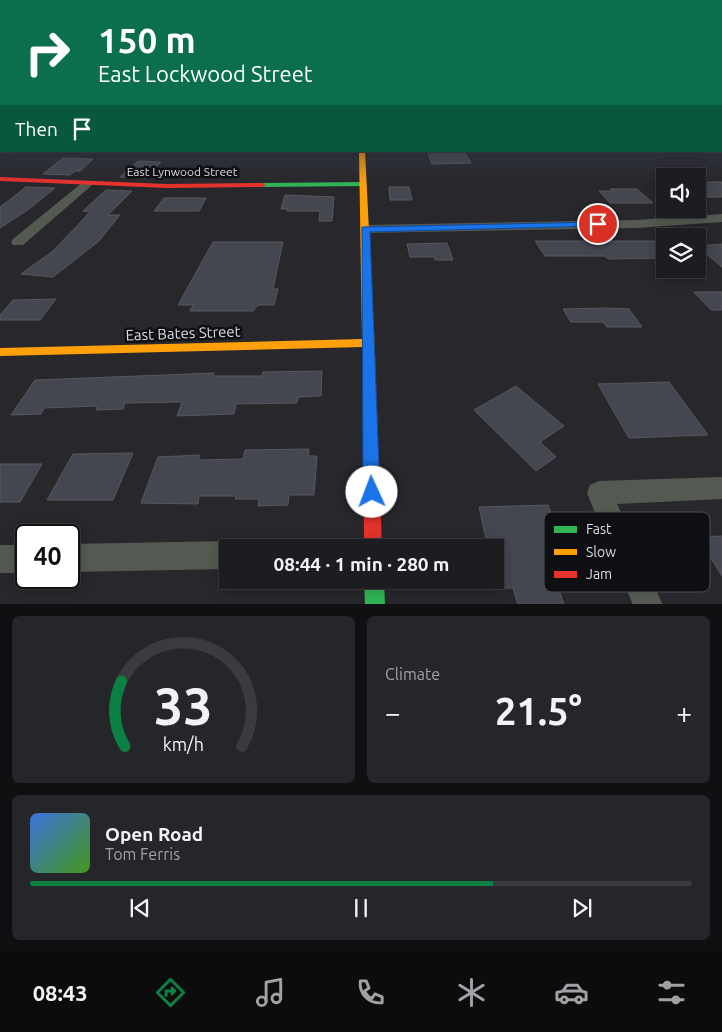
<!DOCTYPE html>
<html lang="en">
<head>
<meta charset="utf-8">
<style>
  body { margin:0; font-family:Ubuntu,sans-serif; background:#25262a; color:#f1f3f6; height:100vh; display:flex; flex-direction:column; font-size:19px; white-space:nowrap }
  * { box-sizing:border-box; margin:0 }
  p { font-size:16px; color:#a0a2a5 }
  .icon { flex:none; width:28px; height:28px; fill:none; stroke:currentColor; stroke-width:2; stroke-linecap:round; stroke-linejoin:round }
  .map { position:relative; height:604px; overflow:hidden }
  .panel { display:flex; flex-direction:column; gap:12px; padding:12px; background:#101012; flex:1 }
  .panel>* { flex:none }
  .hud { position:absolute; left:0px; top:0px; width:722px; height:152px; box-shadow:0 2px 12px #0003,0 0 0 1px #3b3b3f; background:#0b6e4f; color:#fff; overflow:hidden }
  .fabs { position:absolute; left:656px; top:168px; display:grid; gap:10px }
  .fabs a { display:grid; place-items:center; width:50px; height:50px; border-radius:0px; background:#1d1d21; box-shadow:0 2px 12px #0003,0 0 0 1px #3b3b3f; font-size:25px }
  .speed { position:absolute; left:15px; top:524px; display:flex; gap:10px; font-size:25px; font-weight:700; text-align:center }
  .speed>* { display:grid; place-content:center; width:65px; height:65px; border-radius:50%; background:#1d1d21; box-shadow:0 2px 12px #0003,0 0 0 1px #3b3b3f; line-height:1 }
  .speed .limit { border:2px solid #111; border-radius:8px; background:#fff; color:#111 }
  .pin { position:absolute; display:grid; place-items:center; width:42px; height:42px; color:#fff; margin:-21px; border:2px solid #fff; border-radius:50%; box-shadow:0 1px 5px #0007 }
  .me { position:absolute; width:55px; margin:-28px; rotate:358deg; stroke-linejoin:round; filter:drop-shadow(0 0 4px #0008) }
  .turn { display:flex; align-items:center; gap:18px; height:105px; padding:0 15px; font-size:22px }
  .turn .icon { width:65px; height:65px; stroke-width:2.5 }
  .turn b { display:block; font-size:35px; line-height:42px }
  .then { display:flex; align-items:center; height:48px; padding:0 15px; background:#0003; gap:10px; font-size:19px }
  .big { font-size:38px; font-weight:700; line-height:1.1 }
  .panel .widget { flex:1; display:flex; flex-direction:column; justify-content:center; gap:8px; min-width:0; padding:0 18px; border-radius:8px; background:#25262a }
  .panel .dial { align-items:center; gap:0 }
  .dial svg { height:130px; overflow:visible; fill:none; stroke:#3b3b3f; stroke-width:7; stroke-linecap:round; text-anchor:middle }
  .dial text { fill:#f1f3f6; stroke:none }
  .song { display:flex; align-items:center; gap:15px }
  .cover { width:60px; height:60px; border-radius:8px; background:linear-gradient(135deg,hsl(220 70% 55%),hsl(100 70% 35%)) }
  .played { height:5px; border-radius:2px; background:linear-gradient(90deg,#0b8043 70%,#3b3b3f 70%) }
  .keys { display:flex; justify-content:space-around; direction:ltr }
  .heat { display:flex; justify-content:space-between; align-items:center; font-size:28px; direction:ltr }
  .panel .tiles { flex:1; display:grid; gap:12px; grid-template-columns:1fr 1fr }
  .widget:last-child { grid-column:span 2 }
  .trip { position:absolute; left:219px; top:539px; width:285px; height:50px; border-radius:0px; background:#1d1d21; box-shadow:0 2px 12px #0003,0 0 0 1px #3b3b3f; font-weight:700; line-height:50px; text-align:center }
  .tab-bar { display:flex; height:80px; justify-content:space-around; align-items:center; background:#0c0c0d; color:#a0a2a5 }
  .tab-bar .icon { width:35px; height:35px }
  .tab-bar .on { color:#0b8043 }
  .tab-bar b { font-size:22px; color:#f1f3f6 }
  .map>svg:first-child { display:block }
</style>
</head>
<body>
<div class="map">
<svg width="722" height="605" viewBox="0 0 722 605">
  <rect width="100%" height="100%" fill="#27272c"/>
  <!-- building -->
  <path fill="#444650" stroke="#58585c" d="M 427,151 L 464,151 L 471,163 L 432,164 Z
    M 63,158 L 93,159 L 80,171 L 75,171 L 70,175 L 43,174 Z
    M 138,161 L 161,162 L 145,178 L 120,177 Z
    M 698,182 L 722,182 L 722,197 L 705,197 L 698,191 Z
    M 26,187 L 55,188 L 29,209 L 0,228 L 0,207 Z
    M 389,187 L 409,187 L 412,200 L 390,200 Z
    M 610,189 L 637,189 L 653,203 L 610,203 L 599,191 L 613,191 Z
    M 106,190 L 132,191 L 108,215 L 120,215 L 99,241 L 53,277 L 21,274 L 53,251 L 90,212 L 83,211 Z
    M 285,195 L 334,197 L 332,221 L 319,221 L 320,211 L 287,211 L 288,209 L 281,209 Z
    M 164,198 L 206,198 L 199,211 L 154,211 Z
    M 535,241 L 655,241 L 665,250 L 665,258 L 608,259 L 605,256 L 545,256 Z
    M 213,242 L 283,242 L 273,289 L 278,289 L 274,305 L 258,305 L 253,311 L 190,311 L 193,305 L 178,305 Z
    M 447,243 L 453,260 L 435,260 L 434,257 L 410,257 L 407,244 Z
    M 722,244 L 722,267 L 698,247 L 698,246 Z
    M 694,292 L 722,292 L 722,310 L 711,310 Z
    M 56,299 L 40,320 L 0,320 L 0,315 L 13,300 Z
    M 606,308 L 629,309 L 642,327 L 607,327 L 603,322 L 571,322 L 563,309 Z
    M 322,371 L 321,396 L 298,397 L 297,403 L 236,404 L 234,414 L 177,416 L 182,402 L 125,403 L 123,409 L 96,410 L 97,406 L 44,408 L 41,414 L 11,415 L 35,380 L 214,373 L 213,376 L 262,376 L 263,372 Z
    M 669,382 L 708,435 L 629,438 L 598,384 Z
    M 516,386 L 564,426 L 540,442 L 556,457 L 536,471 L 474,410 Z
    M 309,449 L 308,456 L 317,456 L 314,495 L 289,495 L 288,505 L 258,506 L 259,499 L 235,499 L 236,496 L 199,496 L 198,504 L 141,503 L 158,457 L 200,455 L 198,460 L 243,459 L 245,450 Z
    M 133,453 L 113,500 L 47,500 L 73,454 Z
    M 0,464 L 42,464 L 20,502 L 0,502 Z
    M 548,505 L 576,581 L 556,581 L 564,605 L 518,605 L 513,588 L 498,588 L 495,576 L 495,548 L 488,548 L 479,507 Z
    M 722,536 L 722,576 L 698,537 Z"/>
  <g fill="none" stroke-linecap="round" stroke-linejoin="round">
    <!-- street -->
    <path fill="#545a51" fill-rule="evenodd" d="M 0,119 L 1,119 L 1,123 L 0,123 Z
      M 87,181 L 92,184 L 91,186 L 23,245 L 13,245 L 11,242 L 13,239 L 83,182 Z
      M 722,214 L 722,222 L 636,228 L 366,233 L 360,229 L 366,225 L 636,220 Z
      M 722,477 L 722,499 L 617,504 L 663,605 L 633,605 L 587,493 L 590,485 L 599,481 Z
      M 228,541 L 239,548 L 228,548 L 228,569 L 69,572 L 69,544 Z
      M 0,545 L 26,545 L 26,573 L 0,573 Z"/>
    <!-- fast -->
    <path fill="#30b455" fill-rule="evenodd" d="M 363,182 L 367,184 L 366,186 L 262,187 L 258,185 L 262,183 Z
      M 364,580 L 384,580 L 385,605 L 365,605 Z"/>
    <!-- slow -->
    <path fill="#ff9f0a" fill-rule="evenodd" d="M 359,151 L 365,151 L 375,351 L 374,354 L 364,354 L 363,347 L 0,356 L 0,348 L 362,339 Z"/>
    <!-- jam -->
    <path fill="#e5322d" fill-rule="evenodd" d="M 0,177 L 167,184 L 262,183 L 266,185 L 262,187 L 167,188 L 0,181 Z
      M 369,347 L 374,348 L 375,351 L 382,548 L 364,548 L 363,351 L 364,348 Z"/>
  </g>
  <!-- sky -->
  <linearGradient id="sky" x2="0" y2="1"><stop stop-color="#151518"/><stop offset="0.54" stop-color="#414756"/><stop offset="1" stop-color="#414756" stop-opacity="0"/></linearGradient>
  <rect width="722" height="184" fill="url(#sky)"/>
  <!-- route -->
  <path fill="#1a73e8" stroke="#114b97" d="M 598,222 L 602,224 L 601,226 L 370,232 L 380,492 L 378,497 L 372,500 L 366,497 L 363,492 L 362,227 Z"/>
  <g text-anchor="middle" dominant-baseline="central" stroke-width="5" stroke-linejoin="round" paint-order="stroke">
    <!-- far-street labels -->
    <g font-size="12" fill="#dcdee4" stroke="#0e0f13">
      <text x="182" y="171">East Lynwood Street</text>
    </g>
    <!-- street labels -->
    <g font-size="15" fill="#dcdee4" stroke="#0e0f13">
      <text transform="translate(183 333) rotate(-2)">East Bates Street</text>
    </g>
  </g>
  <!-- legend -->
  <rect x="544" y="512" width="166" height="80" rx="8" fill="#0e0f13" stroke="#4c4d52" stroke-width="1"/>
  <rect x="554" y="526" width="23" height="7" fill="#30b455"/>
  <rect x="554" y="549" width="23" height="6" fill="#ff9f0a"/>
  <rect x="554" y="571" width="23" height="7" fill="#e5322d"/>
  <g font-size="14" fill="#dcdee4">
    <text x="586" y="534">Fast</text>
    <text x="586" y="557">Slow</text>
    <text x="586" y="579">Jam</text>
  </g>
</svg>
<div class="fabs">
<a><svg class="icon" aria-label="sound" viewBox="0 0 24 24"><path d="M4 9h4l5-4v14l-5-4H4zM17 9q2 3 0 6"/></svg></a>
<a><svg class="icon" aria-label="layers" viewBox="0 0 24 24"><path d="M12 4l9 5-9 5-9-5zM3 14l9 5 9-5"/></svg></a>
</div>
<div class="speed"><div class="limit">40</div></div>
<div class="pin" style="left:598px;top:224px;background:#d93025"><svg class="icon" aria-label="arrive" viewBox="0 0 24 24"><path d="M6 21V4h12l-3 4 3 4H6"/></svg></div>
<svg class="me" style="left:372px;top:492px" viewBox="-20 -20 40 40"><circle r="19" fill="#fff"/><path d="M0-13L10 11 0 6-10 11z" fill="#1a73e8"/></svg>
<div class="trip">08:44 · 1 min · 280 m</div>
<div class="hud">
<div class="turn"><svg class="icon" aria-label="right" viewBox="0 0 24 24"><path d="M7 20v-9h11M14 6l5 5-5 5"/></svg><div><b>150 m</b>East Lockwood Street</div></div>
<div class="then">Then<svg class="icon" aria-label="arrive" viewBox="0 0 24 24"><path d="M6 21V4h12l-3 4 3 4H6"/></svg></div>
</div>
</div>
<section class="panel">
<div class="tiles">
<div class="widget dial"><svg viewBox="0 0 100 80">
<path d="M14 69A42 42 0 1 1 86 69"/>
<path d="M14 69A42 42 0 0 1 12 29" stroke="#0b8043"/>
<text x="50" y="56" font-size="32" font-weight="700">33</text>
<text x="50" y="72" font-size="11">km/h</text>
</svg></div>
<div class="widget"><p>Climate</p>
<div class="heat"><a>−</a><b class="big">21.5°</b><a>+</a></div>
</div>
<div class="widget">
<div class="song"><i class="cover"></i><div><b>Open Road</b><p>Tom Ferris</p></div></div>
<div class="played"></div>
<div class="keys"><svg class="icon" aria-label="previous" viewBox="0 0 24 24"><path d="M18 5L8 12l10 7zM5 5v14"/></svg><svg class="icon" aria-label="pause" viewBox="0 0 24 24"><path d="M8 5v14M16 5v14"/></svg><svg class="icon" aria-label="next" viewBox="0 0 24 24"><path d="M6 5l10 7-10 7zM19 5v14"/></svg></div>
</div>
</div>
</section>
<nav class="tab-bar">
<b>08:43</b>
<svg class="icon on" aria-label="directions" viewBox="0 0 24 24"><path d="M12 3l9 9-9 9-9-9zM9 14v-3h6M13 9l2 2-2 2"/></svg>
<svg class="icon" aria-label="music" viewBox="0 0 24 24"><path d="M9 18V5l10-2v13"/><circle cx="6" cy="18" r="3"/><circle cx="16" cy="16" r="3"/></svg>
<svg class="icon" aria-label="phone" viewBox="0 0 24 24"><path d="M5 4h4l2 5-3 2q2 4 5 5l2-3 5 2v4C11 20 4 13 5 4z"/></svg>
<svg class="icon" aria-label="climate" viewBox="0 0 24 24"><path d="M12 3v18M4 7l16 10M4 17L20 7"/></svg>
<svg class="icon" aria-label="car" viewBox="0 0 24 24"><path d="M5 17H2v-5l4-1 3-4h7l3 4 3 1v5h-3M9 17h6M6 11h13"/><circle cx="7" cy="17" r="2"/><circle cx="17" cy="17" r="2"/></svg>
<svg class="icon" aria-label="filters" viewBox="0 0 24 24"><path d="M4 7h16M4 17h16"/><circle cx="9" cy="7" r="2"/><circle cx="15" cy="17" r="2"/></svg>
</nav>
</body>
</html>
